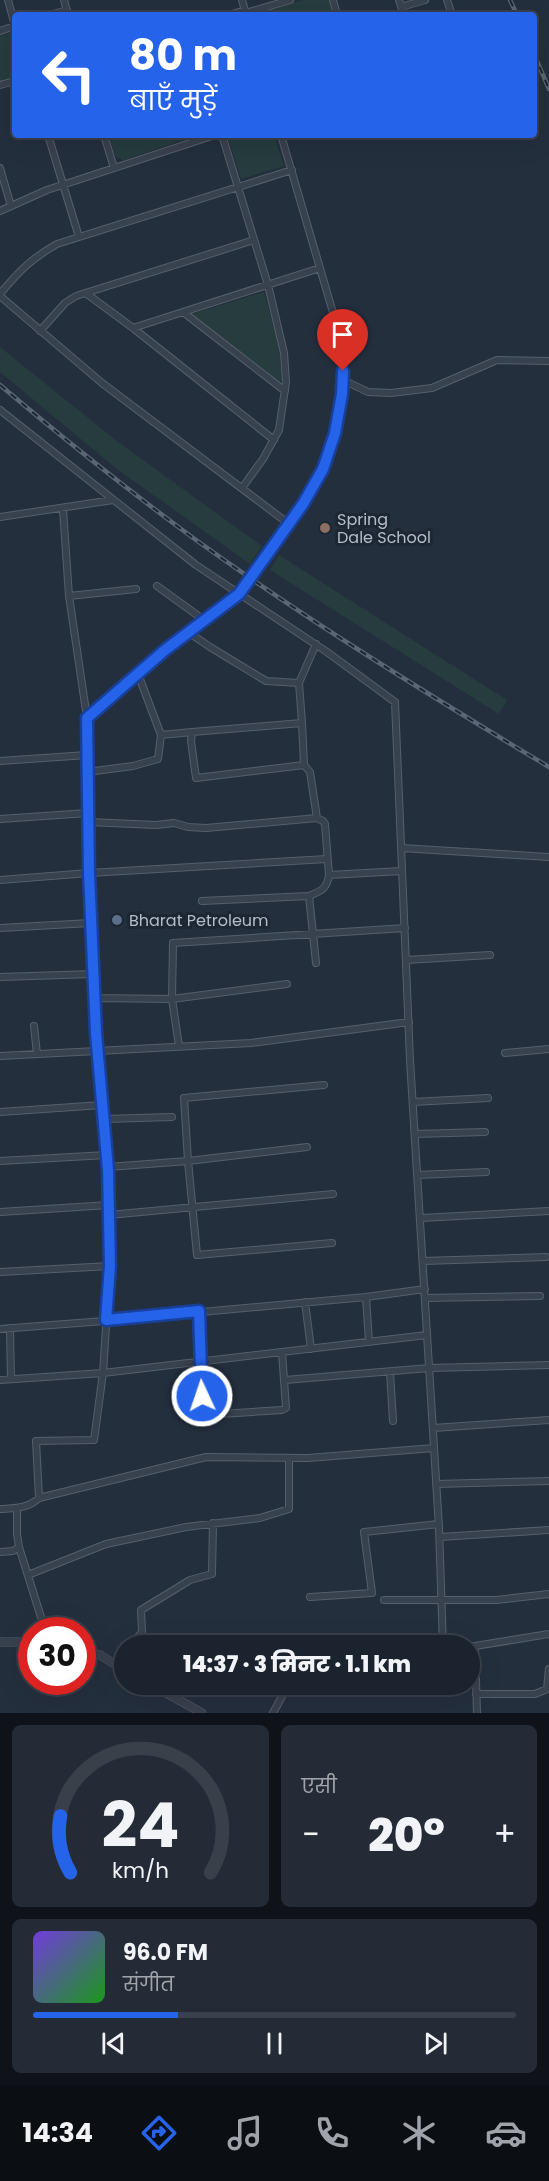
<!DOCTYPE html>
<html lang="hi">
<head>
<meta charset="utf-8">
<style>
  body { margin:0; font-family:Poppins,"Noto Sans Devanagari",sans-serif; background:#242b36; color:#f1f3f6; height:100vh; display:flex; flex-direction:column; font-size:22px; white-space:nowrap }
  * { box-sizing:border-box; margin:0 }
  p { font-size:20px; color:#a0a4aa }
  .icon { flex:none; width:33px; height:33px; fill:none; stroke:currentColor; stroke-width:2; stroke-linecap:round; stroke-linejoin:round }
  .map { position:relative; height:1713px; overflow:hidden }
  .sheet { display:flex; flex-direction:column; gap:12px; padding:12px; background:#0f1319; flex:1 }
  .sheet>* { flex:none }
  .top-card { position:absolute; left:12px; top:12px; width:525px; height:126px; border-radius:6px; box-shadow:0 6px 24px #0002,0 0 0 2px #39404a; background:#2563eb; color:#fff; overflow:hidden }
  .speed { position:absolute; left:18px; top:1617px; display:flex; gap:12px; font-size:30px; font-weight:700; text-align:center }
  .speed>* { display:grid; place-content:center; width:78px; height:78px; border-radius:50%; background:#1b232e; box-shadow:0 6px 24px #0002,0 0 0 2px #39404a; line-height:1 }
  .speed .limit { border:9px solid #d22; background:#fff; color:#111 }
  .pin { position:absolute; display:grid; place-items:center; width:51px; height:51px; color:#fff; margin:-62px -26px; border-radius:50% 50% 50% 0; rotate:-45deg; box-shadow:0 0 6px #0007 }
  .pin .icon { rotate:45deg }
  .me { position:absolute; width:66px; margin:-33px; rotate:357deg; stroke-linejoin:round; filter:drop-shadow(0 0 4px #0008) }
  .turn { display:flex; align-items:center; gap:21px; height:126px; padding:0 18px; font-size:27px }
  .turn .icon { width:78px; height:78px; stroke-width:2.5 }
  .turn b { display:block; font-size:42px; line-height:51px }
  .big { font-size:45px; font-weight:800; line-height:1.1 }
  .sheet .tile { flex:1; display:flex; flex-direction:column; justify-content:center; gap:9px; min-width:0; padding:0 21px; border-radius:9px; background:#242b36 }
  .sheet .dial { align-items:center; gap:0 }
  .dial svg { height:156px; overflow:visible; fill:none; stroke:#39404a; stroke-width:7; stroke-linecap:round; text-anchor:middle }
  .dial text { fill:#f1f3f6; stroke:none }
  .song { display:flex; align-items:center; gap:18px }
  .cover { width:72px; height:72px; border-radius:9px; background:linear-gradient(135deg,hsl(260 70% 55%),hsl(120 70% 35%)) }
  .played { height:6px; border-radius:3px; background:linear-gradient(90deg,#2563eb 30%,#39404a 30%) }
  .keys { display:flex; justify-content:space-around; direction:ltr }
  .heat { display:flex; justify-content:space-between; align-items:center; font-size:33px; direction:ltr }
  .sheet .tiles { flex:1; display:grid; gap:12px; grid-template-columns:1fr 1fr }
  .tile:last-child { grid-column:span 2 }
  .trip { position:absolute; left:114px; top:1635px; width:366px; height:60px; border-radius:30px; background:#1b232e; box-shadow:0 6px 24px #0002,0 0 0 2px #39404a; font-weight:800; line-height:60px; text-align:center }
  .menu { display:flex; height:96px; justify-content:space-around; align-items:center; background:#0b0e12; color:#a0a4aa }
  .menu .icon { width:42px; height:42px }
  .menu .selected { color:#2563eb }
  .menu b { font-size:27px; color:#f1f3f6 }
  .map>svg:first-child { display:block }
</style>
</head>
<body>
<div class="map">
<svg width="549" height="1713" viewBox="0 0 549 1713">
  <rect width="100%" height="100%" fill="#242f3e"/>
  <!-- green -->
  <path fill="#263c3f" d="M 303,0 L 329,0 L 333,15 L 253,15 Z
    M 15,31 L 15,77 L 0,82 L 0,36 Z
    M 109,135 L 199,135 L 123,160 L 115,156 Z
    M 227,135 L 274,135 L 284,166 L 241,179 Z
    M 264,292 L 279,347 L 282,380 L 280,382 L 191,314 Z
    M 0,347 L 118,442 L 262,546 L 250,564 L 118,470 L 0,372 Z
    M 279,555 L 507,700 L 499,714 L 270,570 Z"/>
  <g fill="none" stroke-linecap="round" stroke-linejoin="round">
    <defs>
      <path id="minor" d="M 8,0 L 15,26
        M 64,0 L 68,15
        M 242,0 L 246,14
        M 333,0 L 337,15
        M 399,0 L 404,15
        M 447,0 L 452,15
        M 401,7 L 425,0
        M 246,13 L 290,0
        M 50,15 L 67,10
        M 229,15 L 245,10
        M 0,31 L 15,26
        M 0,85 L 15,81
        M 48,135 L 79,237
        M 104,135 L 114,168
        M 222,135 L 268,285 L 284,353 L 286,382 L 279,430 L 263,459 L 242,488
        M 0,168 L 11,206
        M 0,211 L 47,190 L 215,135
        M 0,294 C 19,271 32,258 57,244 L 292,170
        M 87,294 L 133,328 L 274,440
        M 0,296 L 102,383 L 289,524
        M 183,312 L 285,391
        M 133,328 L 320,268
        M 40,331 L 65,303 L 76,296 L 254,240
        M 343,380 L 368,392 L 391,393 L 432,388 L 497,360 L 549,361
        M 0,410 L 196,565 L 327,652 L 395,702 L 410,1060 L 439,1528 L 443,1646
        M 63,509 L 69,596 L 87,718
        M 0,517 L 113,500
        M 157,586 L 204,620
        M 69,596 L 136,589
        M 299,683 L 316,644
        M 302,723 L 304,765
        M 161,735 L 192,732
        M 0,761 L 87,755
        M 87,772 L 133,766 L 158,759 L 161,735 L 138,674
        M 317,818 L 323,821 L 325,824 L 329,875 L 402,871
        M 0,819 L 88,813
        M 88,822 L 156,825 L 174,823 L 188,827 L 206,828 L 317,818 L 310,772 L 304,765 L 196,778 L 191,741 L 192,732 L 302,723 L 299,683 L 266,681 L 210,647 L 188,632
        M 401,848 L 549,857
        M 0,880 L 89,873 L 327,859
        M 309,896 C 321,891 327,889 329,875
        M 202,901 L 309,896 L 316,963
        M 0,928 L 91,923
        M 406,960 L 490,955
        M 0,977 L 94,974
        M 95,998 L 172,999 L 287,984
        M 34,1026 L 37,1054
        M 179,1046 L 172,999 L 173,943 L 405,928
        M 505,1053 L 549,1049
        M 0,1056 L 251,1043 L 409,1022
        M 324,1085 L 184,1098 L 188,1161 L 197,1255 L 332,1243
        M 413,1102 L 488,1098
        M 0,1112 L 102,1105
        M 104,1119 L 172,1117
        M 415,1134 L 485,1132
        M 0,1161 L 107,1155
        M 108,1167 L 188,1161 L 307,1147
        M 418,1175 L 486,1172
        M 0,1212 L 109,1205
        M 109,1215 L 333,1194
        M 421,1218 L 549,1211
        M 423,1261 L 546,1257
        M 0,1272 L 110,1266
        M 366,1297 L 369,1342
        M 425,1298 L 540,1296
        M 305,1302 L 311,1349
        M 199,1311 L 203,1412 L 206,1415 L 282,1410 L 286,1408 L 282,1352
        M 10,1328 L 11,1379
        M 0,1329 L 104,1321 L 366,1297 L 425,1289
        M 390,1372 L 393,1421
        M 0,1380 L 103,1373 L 427,1335
        M 285,1380 L 429,1368 L 549,1365
        M 433,1428 L 549,1420
        M 436,1484 L 549,1481
        M 39,1498 L 36,1441 L 94,1440 L 103,1373 L 110,1266 L 108,1170 L 97,1050 L 91,923 L 87,718 L 165,649 L 239,594 L 303,504 L 323,469 L 335,433 L 342,394 L 343,371 L 340,344 L 334,316 L 281,135
        M 0,1509 C 15,1508 27,1509 39,1498 L 206,1457 L 308,1458 L 434,1448
        M 17,1510 L 17,1534 L 19,1547 L 45,1630
        M 440,1537 L 549,1530
        M 0,1552 L 13,1551 L 19,1547
        M 28,1575 L 106,1544 L 186,1527 L 260,1518 L 289,1509 L 289,1458
        M 310,1597 L 372,1593 L 364,1532 L 439,1524
        M 384,1600 L 496,1600 L 549,1594
        M 130,1646 L 142,1632 L 141,1610 L 190,1580 L 212,1574 L 213,1523
        M 470,1646 L 475,1646 L 477,1713
        M 475,1646 L 549,1634
        M 114,1664 L 124,1652
        M 274,1684 L 285,1691
        M 476,1694 L 535,1694 L 547,1689 L 549,1669
        M 273,1713 L 285,1691 L 285,1684"/>
      <path id="tertiary" d="M 0,1642 L 32,1642
        M 82,1650 L 100,1655 L 124,1670
        M 150,1684 L 202,1713"/>
    </defs>
    <!-- minor casing -->
    <use href="#minor" stroke="#565f6c" stroke-width="8"/>
    <!-- tertiary casing -->
    <use href="#tertiary" stroke="#565f6c" stroke-width="9"/>
    <!-- minor -->
    <use href="#minor" stroke="#38414e" stroke-width="6"/>
    <!-- tertiary -->
    <use href="#tertiary" stroke="#38414e" stroke-width="8"/>
    <defs>
      <path id="rail" d="M 510,0 L 517,15
        M 534,54 L 549,89
        M 0,385 C 64,439 129,491 196,540 C 310,622 429,695 549,767"/>
    </defs>
    <!-- rail casing -->
    <use href="#rail" stroke="#5a6575" stroke-width="4.5"/>
    <!-- rail -->
    <use href="#rail" stroke="#1d2633" stroke-width="2" stroke-dasharray="7" stroke-linecap="butt"/>
  </g>
  <g fill="none" stroke-linecap="round" stroke-linejoin="round">
    <defs>
      <path id="route" d="M 202,1396 L 199,1311 L 106,1320 L 110,1266 L 108,1170 L 96,1033 L 89,873 L 87,718 L 165,650 L 239,594 L 303,504 L 323,469 L 335,433 L 342,394 L 343,371"/>
    </defs>
    <!-- route casing -->
    <use href="#route" stroke="#184099" stroke-width="15"/>
    <!-- route -->
    <use href="#route" stroke="#2563eb" stroke-width="10"/>
  </g>
  <!-- markers -->
  <circle fill="#8d6e63" stroke="#1d2633" stroke-width="2" cx="325" cy="528" r="6"/>
  <circle fill="#5c6f8a" stroke="#1d2633" stroke-width="2" cx="117" cy="920" r="6"/>
  <g text-anchor="middle" dominant-baseline="central" stroke-width="6" stroke-linejoin="round" paint-order="stroke">
    <!-- poi labels -->
    <g font-size="16" fill="#b4bcc9" stroke="#1d2633" text-anchor="start">
      <text x="337" y="519">Spring<tspan x="337" dy="18">Dale School</tspan></text>
      <text x="129" y="920">Bharat Petroleum</text>
    </g>
  </g>
</svg>
<div class="speed"><div class="limit">30</div></div>
<div class="pin" style="left:343px;top:371px;background:#d93025"><svg class="icon" aria-label="arrive" viewBox="0 0 24 24"><path d="M6 21V4h12l-3 4 3 4H6"/></svg></div>
<svg class="me" style="left:202px;top:1396px" viewBox="-20 -20 40 40"><circle r="17" fill="#2563eb" stroke="#fff" stroke-width="3"/><path d="M0-11L8 9 0 5-8 9z" fill="#fff"/></svg>
<div class="trip">14:37 · 3 मिनट · 1.1 km</div>
<div class="top-card">
<div class="turn"><svg class="icon" aria-label="left" viewBox="0 0 24 24"><path d="M17 20v-9H6M10 6l-5 5 5 5"/></svg><div><b>80 m</b>बाएँ मुड़ें</div></div>
</div>
</div>
<section class="sheet">
<div class="tiles">
<div class="tile dial"><svg viewBox="0 0 100 80">
<path d="M14 69A42 42 0 1 1 86 69"/>
<path d="M14 69A42 42 0 0 1 9 40" stroke="#2563eb"/>
<text x="50" y="56" font-size="32" font-weight="700">24</text>
<text x="50" y="72" font-size="11">km/h</text>
</svg></div>
<div class="tile"><p>एसी</p>
<div class="heat"><a>−</a><b class="big">20°</b><a>+</a></div>
</div>
<div class="tile">
<div class="song"><i class="cover"></i><div><b>96.0 FM</b><p>संगीत</p></div></div>
<div class="played"></div>
<div class="keys"><svg class="icon" aria-label="previous" viewBox="0 0 24 24"><path d="M18 5L8 12l10 7zM5 5v14"/></svg><svg class="icon" aria-label="pause" viewBox="0 0 24 24"><path d="M8 5v14M16 5v14"/></svg><svg class="icon" aria-label="next" viewBox="0 0 24 24"><path d="M6 5l10 7-10 7zM19 5v14"/></svg></div>
</div>
</div>
</section>
<nav class="menu">
<b>14:34</b>
<svg class="icon selected" aria-label="directions" viewBox="0 0 24 24"><path d="M12 3l9 9-9 9-9-9zM9 14v-3h6M13 9l2 2-2 2"/></svg>
<svg class="icon" aria-label="music" viewBox="0 0 24 24"><path d="M9 18V5l10-2v13"/><circle cx="6" cy="18" r="3"/><circle cx="16" cy="16" r="3"/></svg>
<svg class="icon" aria-label="phone" viewBox="0 0 24 24"><path d="M5 4h4l2 5-3 2q2 4 5 5l2-3 5 2v4C11 20 4 13 5 4z"/></svg>
<svg class="icon" aria-label="climate" viewBox="0 0 24 24"><path d="M12 3v18M4 7l16 10M4 17L20 7"/></svg>
<svg class="icon" aria-label="car" viewBox="0 0 24 24"><path d="M5 17H2v-5l4-1 3-4h7l3 4 3 1v5h-3M9 17h6M6 11h13"/><circle cx="7" cy="17" r="2"/><circle cx="17" cy="17" r="2"/></svg>
</nav>
</body>
</html>
